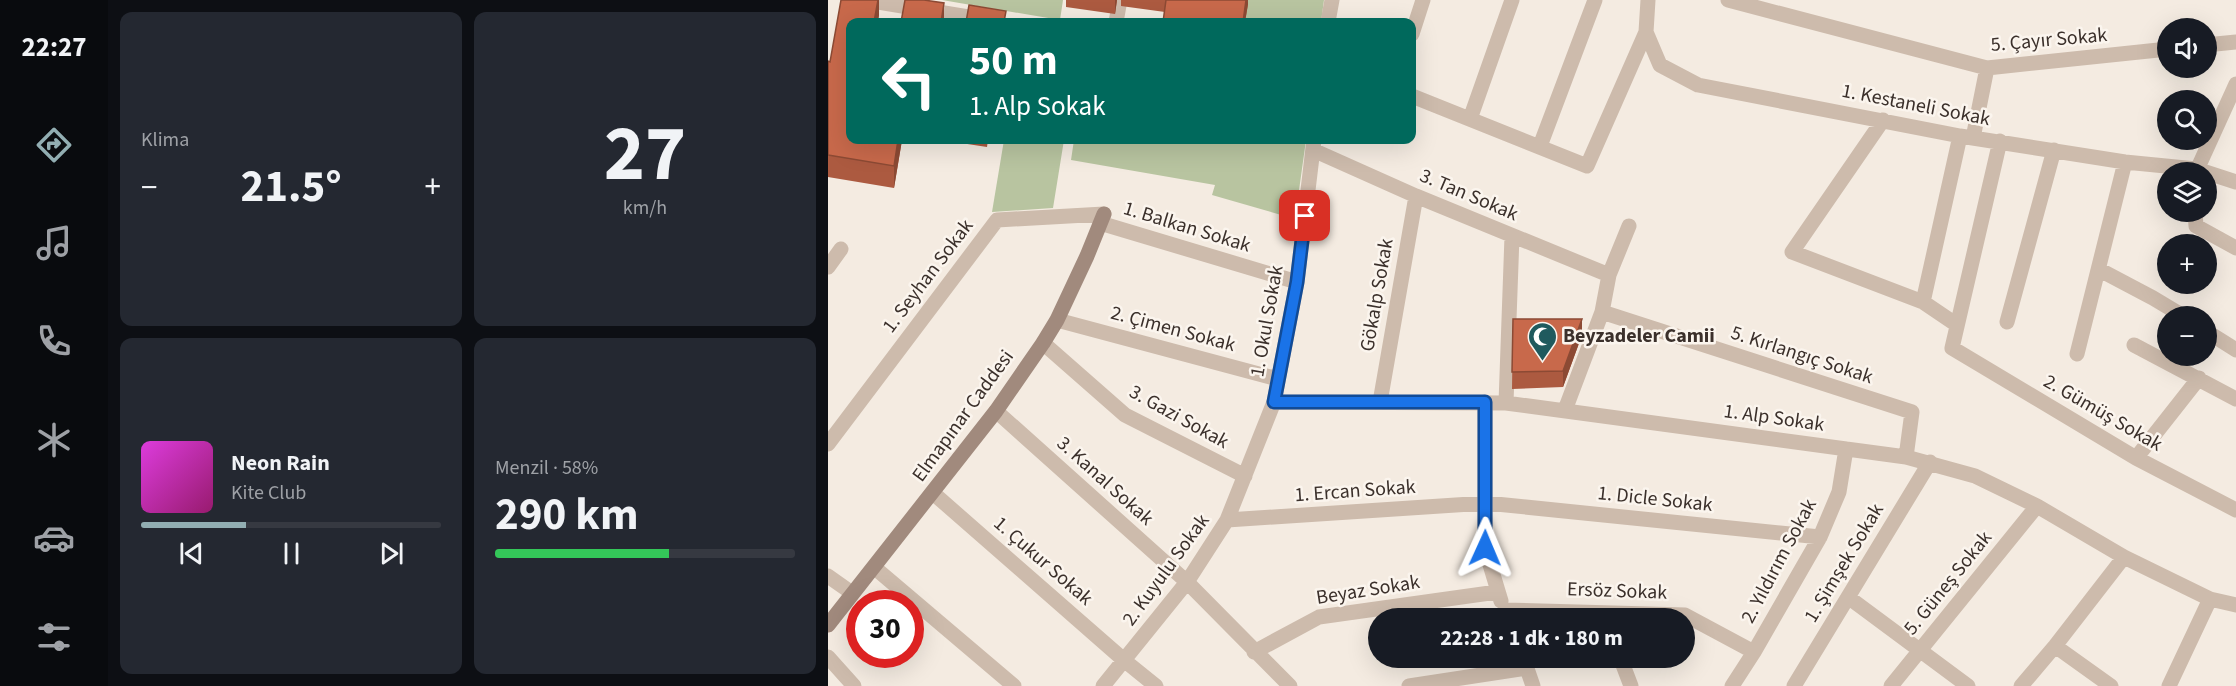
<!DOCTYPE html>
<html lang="tr">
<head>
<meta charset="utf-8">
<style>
  body { margin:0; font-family:"Source Sans 3",sans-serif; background:#242831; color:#f1f3f6; height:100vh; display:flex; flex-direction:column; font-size:22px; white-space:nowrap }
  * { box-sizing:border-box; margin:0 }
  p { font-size:20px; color:#9ea1a6 }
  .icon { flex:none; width:33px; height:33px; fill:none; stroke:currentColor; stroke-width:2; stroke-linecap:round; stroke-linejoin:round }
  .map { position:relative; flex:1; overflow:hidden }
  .side { display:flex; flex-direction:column; gap:12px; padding:12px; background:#0d0f14; width:720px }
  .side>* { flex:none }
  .banner { position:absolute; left:18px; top:18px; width:570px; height:126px; border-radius:12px; box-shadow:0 6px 24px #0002; background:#00695c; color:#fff; overflow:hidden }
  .fabs { position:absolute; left:1329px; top:18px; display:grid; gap:12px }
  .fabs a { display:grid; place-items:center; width:60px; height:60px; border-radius:50%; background:#171b24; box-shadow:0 6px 24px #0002; font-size:30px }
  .speed { position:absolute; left:18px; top:590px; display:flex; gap:12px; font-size:30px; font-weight:700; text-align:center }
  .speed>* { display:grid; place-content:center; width:78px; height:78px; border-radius:50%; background:#171b24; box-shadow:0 6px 24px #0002; line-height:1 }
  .speed .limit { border:9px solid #d22; background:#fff; color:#111 }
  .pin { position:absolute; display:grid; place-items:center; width:51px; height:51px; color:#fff; margin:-26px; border-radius:12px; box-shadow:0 3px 9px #0006 }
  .me { position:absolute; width:66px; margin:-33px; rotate:1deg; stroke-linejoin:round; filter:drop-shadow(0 0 4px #0008) }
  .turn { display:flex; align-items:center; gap:21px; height:126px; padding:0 24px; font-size:27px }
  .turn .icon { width:78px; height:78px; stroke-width:2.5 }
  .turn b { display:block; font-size:42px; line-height:51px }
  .big { font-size:45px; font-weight:700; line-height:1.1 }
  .side .tile { flex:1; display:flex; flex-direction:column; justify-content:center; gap:9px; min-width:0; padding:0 21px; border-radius:12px; background:#242831 }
  .side .dial { align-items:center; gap:0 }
  .dial b { font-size:78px; line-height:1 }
  .song { display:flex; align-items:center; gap:18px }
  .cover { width:72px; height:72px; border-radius:9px; background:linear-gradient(135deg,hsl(300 70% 55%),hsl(320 70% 35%)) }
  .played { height:6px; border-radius:3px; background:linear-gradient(90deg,#92aeb2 35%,#363941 35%) }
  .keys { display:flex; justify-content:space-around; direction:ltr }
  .heat { display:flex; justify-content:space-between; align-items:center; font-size:33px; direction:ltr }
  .charge { height:9px; border-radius:4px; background:linear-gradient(90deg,#34c759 58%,#363941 0) }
  .side .tiles { flex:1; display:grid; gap:12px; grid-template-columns:repeat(2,1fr) }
  .trip { position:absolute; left:540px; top:608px; width:327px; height:60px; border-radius:30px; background:#171b24; box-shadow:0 6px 24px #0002; font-weight:700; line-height:60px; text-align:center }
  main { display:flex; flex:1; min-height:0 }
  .tab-bar { display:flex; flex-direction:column; width:108px; justify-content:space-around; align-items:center; background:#090b0e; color:#9ea1a6 }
  .tab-bar .icon { width:42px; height:42px }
  .tab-bar .selected { color:#92aeb2 }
  .tab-bar b { font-size:27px; color:#f1f3f6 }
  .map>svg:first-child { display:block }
</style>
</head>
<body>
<main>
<nav class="tab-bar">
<b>22:27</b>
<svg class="icon selected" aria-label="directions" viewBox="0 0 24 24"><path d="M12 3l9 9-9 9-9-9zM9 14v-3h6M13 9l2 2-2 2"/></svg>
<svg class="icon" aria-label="music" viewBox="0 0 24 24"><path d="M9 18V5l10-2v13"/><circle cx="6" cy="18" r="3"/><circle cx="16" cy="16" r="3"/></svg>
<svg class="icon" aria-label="phone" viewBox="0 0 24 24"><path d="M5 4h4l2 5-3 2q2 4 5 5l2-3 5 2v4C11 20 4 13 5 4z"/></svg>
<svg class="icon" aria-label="climate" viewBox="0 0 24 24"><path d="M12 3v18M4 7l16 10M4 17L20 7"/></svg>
<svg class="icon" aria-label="car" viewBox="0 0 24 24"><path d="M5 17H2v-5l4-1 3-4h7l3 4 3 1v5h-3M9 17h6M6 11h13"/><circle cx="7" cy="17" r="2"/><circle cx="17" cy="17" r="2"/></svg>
<svg class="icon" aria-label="filters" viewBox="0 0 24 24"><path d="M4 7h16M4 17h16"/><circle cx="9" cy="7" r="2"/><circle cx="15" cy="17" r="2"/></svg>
</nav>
<section class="side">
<div class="tiles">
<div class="tile"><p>Klima</p>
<div class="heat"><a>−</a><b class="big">21.5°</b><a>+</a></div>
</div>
<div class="tile dial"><b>27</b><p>km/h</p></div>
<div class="tile">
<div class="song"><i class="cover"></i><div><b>Neon Rain</b><p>Kite Club</p></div></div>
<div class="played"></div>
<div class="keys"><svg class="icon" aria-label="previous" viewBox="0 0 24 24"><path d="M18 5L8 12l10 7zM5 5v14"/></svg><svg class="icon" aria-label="pause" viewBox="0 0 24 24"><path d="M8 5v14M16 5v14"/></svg><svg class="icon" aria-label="next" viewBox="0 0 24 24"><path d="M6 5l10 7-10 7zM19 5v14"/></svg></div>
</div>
<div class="tile"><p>Menzil · 58%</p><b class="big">290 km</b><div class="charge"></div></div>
</div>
</section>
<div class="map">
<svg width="1408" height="686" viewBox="0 0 1408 686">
  <rect width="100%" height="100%" fill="#f4ebe1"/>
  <!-- green -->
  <path fill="#b8c4a0" d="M 114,0 L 235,0 L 232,20 Z
    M 403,0 L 496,0 L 493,22 L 417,22 L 419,4 Z
    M 176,140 L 236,140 L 225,208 L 164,212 Z
    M 246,140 L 478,140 L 467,219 L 384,195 L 387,185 L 243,160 Z"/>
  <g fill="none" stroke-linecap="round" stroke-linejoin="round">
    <!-- street -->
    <path stroke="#cdbbac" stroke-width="15" d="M 38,0 L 171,22
      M 820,0 L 818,32 L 832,65 L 870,85 L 1132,136 L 1297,162 L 1368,169 L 1408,182
      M 900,0 L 1159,68 L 1340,49
      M 288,22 L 292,0
      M 500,22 L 504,0
      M 584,34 L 595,0
      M 1378,45 L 1408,42
      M 584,96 L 759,166 L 818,32
      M 642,119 L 684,0
      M 1055,120 L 964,252 L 1095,302 L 1129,325
      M 1145,138 L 1159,68
      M 1172,141 L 1124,348 L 1308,458 L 1408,510
      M 712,146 L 767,0
      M 485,150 L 588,196 L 781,275
      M 1368,172 L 1408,84
      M 1367,212 L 1368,226 L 1408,248
      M 272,223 L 469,282
      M 0,267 L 13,249
      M 1272,270 L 1325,298 L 1355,316
      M 1095,302 L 1132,136
      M 774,312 L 1084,412 L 1078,457
      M 229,320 L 450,379
      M 1179,322 L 1226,150
      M 1378,331 L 1408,350
      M 215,343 L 297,415 L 417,476
      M 1306,345 L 1408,399
      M 1249,354 L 1297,162
      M 446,402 L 678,403 L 1078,457 L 1147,476 L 1209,506 L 1296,557 L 1382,599 L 1408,605
      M 552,402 L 588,196
      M 657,402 L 657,548 L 673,601
      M 678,403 L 684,236
      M 737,410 L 774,312 L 781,275 L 801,226
      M 168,411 L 359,582 L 462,686
      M 0,444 L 169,220 L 276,214
      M 1308,458 L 1371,378
      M 105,493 L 297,661 L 328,686
      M 399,520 L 658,503 L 992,537
      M 47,568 L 186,686
      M 0,576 L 24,593
      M 1020,597 L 1140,686
      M 677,610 L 857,615 L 926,652
      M 1227,646 L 1283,686
      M 426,652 L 491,617 L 669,592
      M 0,657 L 26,686
      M 695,657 L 705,686
      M 792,657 L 803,686
      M 275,686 L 359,582 L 399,520 L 446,402 L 469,282 L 486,140
      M 581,686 L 699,668
      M 904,686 L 926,652 L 992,537 L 1011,492 L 1018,449
      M 966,686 L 1102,462
      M 1063,686 L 1209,506
      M 1193,686 L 1227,646 L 1296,557
      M 1341,686 L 1382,599"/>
    <!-- secondary -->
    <path stroke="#a18a7d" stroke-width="15" d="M 0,625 L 168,411 L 215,343 L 229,320 L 259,256 L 276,214"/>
  </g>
  <!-- wall -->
  <path fill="#ac5a40" d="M 51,0 L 51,15 L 22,140 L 74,140 L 66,188 L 0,177 L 0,61 L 2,62 Z
    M 238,0 L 289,0 L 287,14 L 238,7 Z
    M 293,0 L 420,0 L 420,4 L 417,22 L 335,22 L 337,12 L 293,6 Z
    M 113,140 L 160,140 L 159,147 Z
    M 685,319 L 754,335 L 735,387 L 684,389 Z"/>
  <!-- shaded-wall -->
  <path fill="#8c4a34" d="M 50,0 L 51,0 L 51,15 L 50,22 L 46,22 Z
    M 287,0 L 289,0 L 287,14 Z
    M 418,0 L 420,0 L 420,4 L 417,22 L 415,22 Z
    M 116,3 L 116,22 L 113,22 Z
    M 70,140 L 74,140 L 66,188 L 66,166 Z
    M 754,319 L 754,335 L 735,387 L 735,371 Z"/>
  <!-- building -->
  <path fill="#c8694b" stroke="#8c4a34" stroke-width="1.5" d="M 13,0 L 50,0 L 46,22 L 22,22 L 22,140 L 70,140 L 66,166 L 0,155 L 0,61 L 2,62 Z
    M 77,0 L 96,0 L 116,3 L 113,22 L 73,22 Z
    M 338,0 L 418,0 L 415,22 L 335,22 Z
    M 141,5 L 178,11 L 176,22 L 138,22 Z
    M 685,319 L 754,319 L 735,371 L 684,372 Z"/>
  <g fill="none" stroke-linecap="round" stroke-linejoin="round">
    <defs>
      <path id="route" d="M 477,216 L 469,282 L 446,402 L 657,402 L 657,548"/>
    </defs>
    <!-- route casing -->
    <use href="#route" stroke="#114b97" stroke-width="15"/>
    <!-- route -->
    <use href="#route" stroke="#1a73e8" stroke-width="10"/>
  </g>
  <!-- icons -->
  <defs>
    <symbol id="mosque-pin" viewBox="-11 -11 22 30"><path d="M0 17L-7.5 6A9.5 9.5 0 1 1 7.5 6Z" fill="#1f5a5e" stroke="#fbf5ee"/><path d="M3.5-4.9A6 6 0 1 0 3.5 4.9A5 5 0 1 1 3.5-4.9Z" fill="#fff"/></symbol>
  </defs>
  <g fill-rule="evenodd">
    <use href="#mosque-pin" x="698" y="320" width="33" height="45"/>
  </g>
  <g text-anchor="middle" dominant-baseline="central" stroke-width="5" stroke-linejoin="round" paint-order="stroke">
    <!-- street labels -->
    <g font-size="20" fill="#3b302b" stroke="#fbf5ee">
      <text transform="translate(1221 40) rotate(-5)">5. Çayır Sokak</text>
      <text transform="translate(1088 105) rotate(11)">1. Kestaneli Sokak</text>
      <text transform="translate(641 195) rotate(23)">3. Tan Sokak</text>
      <text transform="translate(359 227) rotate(17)">1. Balkan Sokak</text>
      <text transform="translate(100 276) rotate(-53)">1. Seyhan Sokak</text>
      <text transform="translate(549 295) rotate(-80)">Gökalp Sokak</text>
      <text transform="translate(439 321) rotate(-80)">1. Okul Sokak</text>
      <text transform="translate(345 329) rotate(15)">2. Çimen Sokak</text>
      <text transform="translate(974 355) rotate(18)">5. Kırlangıç Sokak</text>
      <text transform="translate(1275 413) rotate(30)">2. Gümüş Sokak</text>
      <text transform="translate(135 416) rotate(-54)">Elmapınar Caddesi</text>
      <text transform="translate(351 417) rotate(29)">3. Gazi Sokak</text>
      <text transform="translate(946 418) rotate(8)">1. Alp Sokak</text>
      <text transform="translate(277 481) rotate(42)">3. Kanal Sokak</text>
      <text transform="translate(527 491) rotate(-4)">1. Ercan Sokak</text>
      <text transform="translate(827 499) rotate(6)">1. Dicle Sokak</text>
      <text transform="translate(215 561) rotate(41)">1. Çukur Sokak</text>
      <text transform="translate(951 561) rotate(-62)">2. Yıldırım Sokak</text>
      <text transform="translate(1016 563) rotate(-59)">1. Şimşek Sokak</text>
      <text transform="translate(338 570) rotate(-54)">2. Kuyulu Sokak</text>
      <text transform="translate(1120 583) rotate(-51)">5. Güneş Sokak</text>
      <text transform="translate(540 590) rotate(-9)">Beyaz Sokak</text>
      <text transform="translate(789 591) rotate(2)">Ersöz Sokak</text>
    </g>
    <!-- poi labels -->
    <g font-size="20" font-weight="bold" fill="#3b302b" stroke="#fbf5ee" text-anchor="start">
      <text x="735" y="336">Beyzadeler Camii</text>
    </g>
  </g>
</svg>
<div class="fabs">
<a><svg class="icon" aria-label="sound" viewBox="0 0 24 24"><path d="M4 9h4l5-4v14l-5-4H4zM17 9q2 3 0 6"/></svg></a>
<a><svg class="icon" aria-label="search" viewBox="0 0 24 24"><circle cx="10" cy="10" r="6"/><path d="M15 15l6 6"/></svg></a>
<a><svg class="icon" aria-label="layers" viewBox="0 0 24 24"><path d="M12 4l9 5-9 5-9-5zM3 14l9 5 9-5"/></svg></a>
<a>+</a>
<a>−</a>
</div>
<div class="speed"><div class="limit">30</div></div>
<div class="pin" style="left:477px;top:216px;background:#d93025"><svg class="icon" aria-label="arrive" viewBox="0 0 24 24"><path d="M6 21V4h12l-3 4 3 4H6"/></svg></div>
<svg class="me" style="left:657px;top:548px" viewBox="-20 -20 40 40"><path d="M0-17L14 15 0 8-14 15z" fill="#1a73e8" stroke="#fff" stroke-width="4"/></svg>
<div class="trip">22:28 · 1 dk · 180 m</div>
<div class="banner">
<div class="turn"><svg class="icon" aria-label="left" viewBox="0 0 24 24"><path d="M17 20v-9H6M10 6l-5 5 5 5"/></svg><div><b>50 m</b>1. Alp Sokak</div></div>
</div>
</div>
</main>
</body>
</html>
